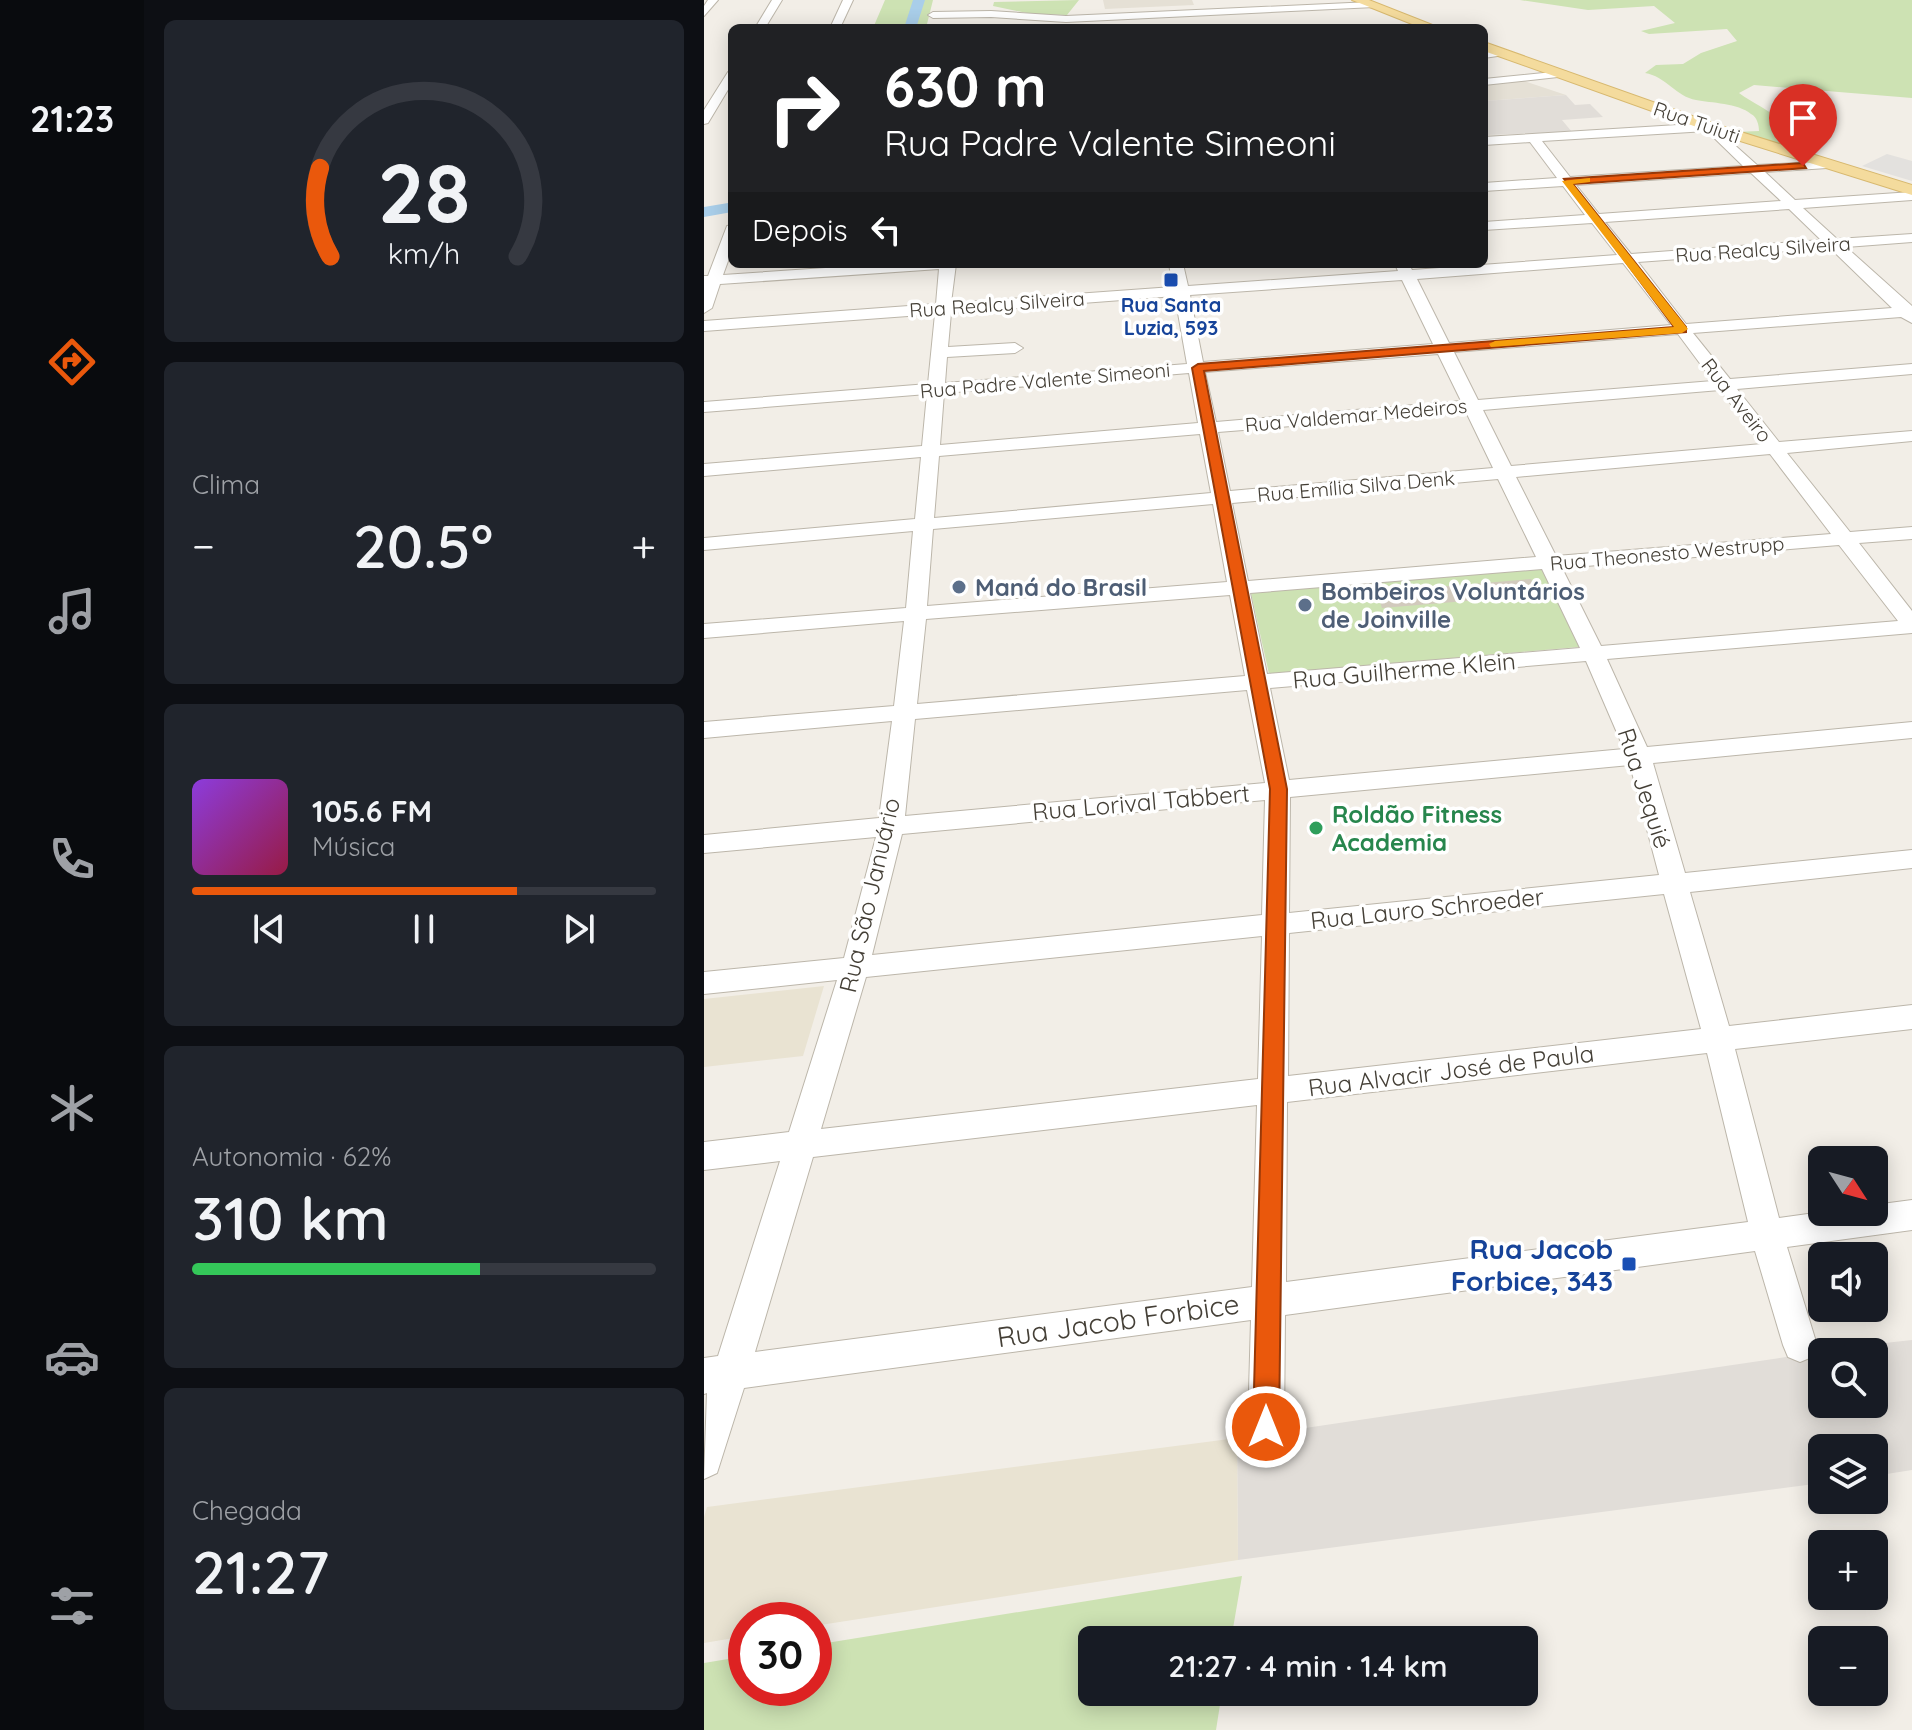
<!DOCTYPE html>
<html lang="pt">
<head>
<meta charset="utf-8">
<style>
  body { margin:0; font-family:Quicksand,sans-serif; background:#20242c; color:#f1f3f6; height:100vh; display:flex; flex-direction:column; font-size:30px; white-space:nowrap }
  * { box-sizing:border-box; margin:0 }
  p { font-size:26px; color:#9ea1a6 }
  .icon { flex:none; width:44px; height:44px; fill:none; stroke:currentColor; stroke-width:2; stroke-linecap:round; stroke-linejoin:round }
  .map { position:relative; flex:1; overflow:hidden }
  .side { display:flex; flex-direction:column; gap:20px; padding:20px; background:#0d0f14; width:560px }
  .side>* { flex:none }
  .hud { position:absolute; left:24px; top:24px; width:760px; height:244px; border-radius:12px; box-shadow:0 4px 20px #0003; background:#202124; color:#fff; overflow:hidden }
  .needle { width:52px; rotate:126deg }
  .fabs { position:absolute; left:1104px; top:1146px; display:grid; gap:16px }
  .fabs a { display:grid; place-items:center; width:80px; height:80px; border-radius:12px; background:#171b24; box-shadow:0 4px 20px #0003; font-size:40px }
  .speed { position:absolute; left:24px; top:1602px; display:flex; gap:16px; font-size:40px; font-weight:700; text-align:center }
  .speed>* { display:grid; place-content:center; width:104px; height:104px; border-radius:50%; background:#171b24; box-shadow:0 4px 20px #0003; line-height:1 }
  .speed .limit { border:12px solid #d22; background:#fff; color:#111 }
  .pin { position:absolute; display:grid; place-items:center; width:68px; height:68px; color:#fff; margin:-82px -34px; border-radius:50% 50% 50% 0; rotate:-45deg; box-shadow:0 0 8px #0007 }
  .pin .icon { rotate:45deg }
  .me { position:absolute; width:88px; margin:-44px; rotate:0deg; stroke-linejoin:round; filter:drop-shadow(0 0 6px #0008) }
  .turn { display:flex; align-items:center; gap:28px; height:168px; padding:0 24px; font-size:36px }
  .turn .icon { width:104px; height:104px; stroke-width:2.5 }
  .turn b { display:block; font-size:56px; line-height:68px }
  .then { display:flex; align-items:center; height:76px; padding:0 24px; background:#0003; gap:16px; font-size:30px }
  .big { font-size:60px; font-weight:600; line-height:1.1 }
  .side .tile { flex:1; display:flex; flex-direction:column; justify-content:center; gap:12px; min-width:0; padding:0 28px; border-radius:12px; background:#20242c }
  .side .dial { align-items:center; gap:0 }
  .dial svg { height:208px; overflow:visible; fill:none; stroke:#363941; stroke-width:7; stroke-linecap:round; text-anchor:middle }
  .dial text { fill:#f1f3f6; stroke:none }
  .song { display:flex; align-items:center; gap:24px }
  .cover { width:96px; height:96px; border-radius:12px; background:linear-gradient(135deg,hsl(270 70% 55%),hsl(340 70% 35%)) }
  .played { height:8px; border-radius:4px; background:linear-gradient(90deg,#ea580c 70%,#363941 70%) }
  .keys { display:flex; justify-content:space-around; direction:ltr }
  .heat { display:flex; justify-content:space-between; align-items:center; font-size:44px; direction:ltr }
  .charge { height:12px; border-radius:6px; background:linear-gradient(90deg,#34c759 62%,#363941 0) }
  .trip { position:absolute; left:374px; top:1626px; width:460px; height:80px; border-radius:12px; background:#171b24; box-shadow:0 4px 20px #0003; font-weight:600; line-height:80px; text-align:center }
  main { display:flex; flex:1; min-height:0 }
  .tabs { display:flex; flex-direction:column; width:144px; justify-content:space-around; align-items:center; background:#090b0e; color:#9ea1a6 }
  .tabs .icon { width:56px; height:56px }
  .tabs .on { color:#ea580c }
  .tabs b { font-size:36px; color:#f1f3f6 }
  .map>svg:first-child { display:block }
</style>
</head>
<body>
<main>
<nav class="tabs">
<b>21:23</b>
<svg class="icon on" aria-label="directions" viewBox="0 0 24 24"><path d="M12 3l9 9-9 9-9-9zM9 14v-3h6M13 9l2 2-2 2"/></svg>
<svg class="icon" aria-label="music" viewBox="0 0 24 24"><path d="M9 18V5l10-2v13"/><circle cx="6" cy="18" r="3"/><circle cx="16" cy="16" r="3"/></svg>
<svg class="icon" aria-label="phone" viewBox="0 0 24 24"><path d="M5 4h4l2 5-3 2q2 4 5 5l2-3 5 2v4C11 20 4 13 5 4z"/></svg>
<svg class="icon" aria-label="climate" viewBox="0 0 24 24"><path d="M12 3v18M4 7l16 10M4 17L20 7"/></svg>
<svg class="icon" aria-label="car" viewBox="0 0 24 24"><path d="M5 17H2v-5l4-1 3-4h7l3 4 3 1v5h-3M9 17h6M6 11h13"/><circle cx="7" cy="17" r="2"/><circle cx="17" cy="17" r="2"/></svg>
<svg class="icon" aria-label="filters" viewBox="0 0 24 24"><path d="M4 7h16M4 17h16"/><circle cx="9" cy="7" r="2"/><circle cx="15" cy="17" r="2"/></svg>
</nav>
<section class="side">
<div class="tile dial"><svg viewBox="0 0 100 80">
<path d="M14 69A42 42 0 1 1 86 69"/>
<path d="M14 69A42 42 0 0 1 10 35" stroke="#ea580c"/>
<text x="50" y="56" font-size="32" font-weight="700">28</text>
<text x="50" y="72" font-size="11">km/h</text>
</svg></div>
<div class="tile"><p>Clima</p>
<div class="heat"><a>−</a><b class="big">20.5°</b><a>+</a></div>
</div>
<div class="tile">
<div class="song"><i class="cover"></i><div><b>105.6 FM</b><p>Música</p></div></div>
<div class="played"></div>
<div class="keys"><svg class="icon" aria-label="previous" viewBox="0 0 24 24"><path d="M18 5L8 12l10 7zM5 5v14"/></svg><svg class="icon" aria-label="pause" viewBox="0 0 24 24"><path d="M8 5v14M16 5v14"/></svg><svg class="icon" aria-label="next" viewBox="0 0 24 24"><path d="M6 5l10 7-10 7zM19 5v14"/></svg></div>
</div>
<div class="tile"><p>Autonomia · 62%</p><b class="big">310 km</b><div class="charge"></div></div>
<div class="tile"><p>Chegada</p><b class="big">21:27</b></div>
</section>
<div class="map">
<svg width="1208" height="1730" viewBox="0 0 1208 1730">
  <rect width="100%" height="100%" fill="#f2eee7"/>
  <!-- residential -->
  <path fill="#e5e0d5" d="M 399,0 L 488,0 L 490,5 L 401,9 Z
    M 820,81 L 862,95 L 780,101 L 780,84 Z"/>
  <!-- industrial -->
  <path fill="#e1ddd8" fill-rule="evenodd" d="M 862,95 L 871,105 L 886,104 L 899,117 L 858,120 L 868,132 L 783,135 L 780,132 L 780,101 Z
    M 1208,1340 L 1208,1470 L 1170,1476 L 1170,1448 L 1118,1448 L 1118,1483 L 534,1560 L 533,1438 L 1082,1357 L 1096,1345 L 1118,1350 ZM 1118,1352 L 1170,1352 L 1170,1404 L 1118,1404 Z"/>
  <!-- education -->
  <path fill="#e9e3d2" d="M 120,986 L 99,1056 L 0,1067 L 0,999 Z
    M 533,1438 L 534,1560 L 110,1626 L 110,1620 L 42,1620 L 42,1636 L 0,1643 L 0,1517 L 3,1507 Z"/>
  <!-- green -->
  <path fill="#cde2b3" d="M 181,0 L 229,0 L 222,28 L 169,28 Z
    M 375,0 L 363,15 L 328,14 L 289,6 L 290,2 Z
    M 816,0 L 1208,0 L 1208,98 L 1050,85 L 1035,93 C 1057,109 1081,115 1093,143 L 1077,145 L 1032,132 L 1055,131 C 1055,125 1053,117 1047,114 C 1034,103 1007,103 992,100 C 973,97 961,76 941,73 L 952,65 L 979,64 L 997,53 L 1033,41 L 1023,29 L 945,34 L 937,31 L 971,23 L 950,6 L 884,10 Z
    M 837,568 L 875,647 L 565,674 L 547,593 Z
    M 538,1576 L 527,1640 L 388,1640 L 388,1692 L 518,1692 L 512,1730 L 0,1730 L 0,1663 L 42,1656 L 42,1688 L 110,1688 L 110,1645 Z"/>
  <!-- parking -->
  <path fill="#e3e1de" d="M 1183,154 L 1208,161 L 1208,181 L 1158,166 Z"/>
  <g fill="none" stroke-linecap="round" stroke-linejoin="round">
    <!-- river -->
    <path fill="#a9cee9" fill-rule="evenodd" d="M 209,0 L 221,0 L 212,28 L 200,28 Z
      M 24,203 L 28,204 L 28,212 L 0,217 L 0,207 Z"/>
  </g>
  <!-- building -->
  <path fill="#d2cabd" d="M 827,579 L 833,595 L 678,608 L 673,592 Z"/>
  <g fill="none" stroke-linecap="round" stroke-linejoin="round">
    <defs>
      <path id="minor" d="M 4,0 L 14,0 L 0,16 L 0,6 Z
        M 68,0 L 78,0 L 61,28 L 51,28 Z
        M 139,0 L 149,0 L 136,28 L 126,28 Z
        M 667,2 L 672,5 L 671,7 L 362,22 L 287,17 L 229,18 L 224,15 L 229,12 L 287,11 L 362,16 Z
        M 780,52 L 802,51 L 807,54 L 780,58 Z
        M 28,71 L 28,83 L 4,123 L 0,124 L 0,110 L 24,72 Z
        M 859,71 L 863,72 L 863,76 L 780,85 L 780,79 Z
        M 1006,123 L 1053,165 L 1128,161 L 1129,164 L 1123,168 L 1061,172 L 1091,200 L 1208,192 L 1208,200 L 1099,208 L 1133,239 L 1208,234 L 1208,242 L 1142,247 L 1208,306 L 1208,323 L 1197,317 L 989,333 L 1026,379 L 1208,364 L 1208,374 L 1033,389 L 1075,442 L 1208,431 L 1208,441 L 1083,453 L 1146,532 L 1208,527 L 1208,539 L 1155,543 L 1208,611 L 1208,633 L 903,659 L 943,747 L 1208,722 L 1208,738 L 949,763 L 981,873 L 1208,850 L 1208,868 L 986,892 L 1025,1026 L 1208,1005 L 1208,1029 L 1031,1049 L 1075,1218 L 1118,1212 L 1170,1212 L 1170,1205 L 1208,1200 L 1208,1230 L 1083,1247 L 1113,1345 L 1108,1357 L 1096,1362 L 1084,1357 L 1079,1345 L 1051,1251 L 581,1315 L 580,1427 L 575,1440 L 562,1445 L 549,1440 L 544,1427 L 547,1320 L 40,1388 L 13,1473 L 0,1479 L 3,1393 L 0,1394 L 0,1358 L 14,1356 L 76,1161 L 0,1170 L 0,1142 L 85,1132 L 133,980 L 0,994 L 0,972 L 140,958 L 172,837 L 0,853 L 0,835 L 175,818 L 188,721 L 0,738 L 0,722 L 190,706 L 200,621 L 0,638 L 0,624 L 202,608 L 209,531 L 0,550 L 0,538 L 211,519 L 217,457 L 0,476 L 0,464 L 218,446 L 223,394 L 0,412 L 0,402 L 224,384 L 231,314 L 0,331 L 0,321 L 232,304 L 235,269 L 16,284 L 8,308 L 0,313 L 0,276 L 4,276 L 23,226 L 28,225 L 28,250 L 19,275 L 181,264 L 252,264 L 247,303 L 469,287 L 465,264 L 479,264 L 484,286 L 694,271 L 691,264 L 705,264 L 708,270 L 913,255 L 888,223 L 780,230 L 780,222 L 881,215 L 859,186 L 780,191 L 780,183 L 853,178 L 826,142 L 780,145 L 780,137 ZM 1003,131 L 1039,166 L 866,177 L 838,141 ZM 1047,173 L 1077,201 L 895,214 L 872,185 ZM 1085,209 L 1117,240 L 927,254 L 901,222 ZM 1126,248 L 1188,308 L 982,324 L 934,262 ZM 919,263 L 967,325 L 745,343 L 713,279 ZM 698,280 L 729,344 L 499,362 L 486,295 ZM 471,296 L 483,364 L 241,383 L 243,357 L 311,353 L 319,348 L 311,343 L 244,347 L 247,313 ZM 974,334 L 1009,381 L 774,400 L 750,352 ZM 734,354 L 757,401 L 512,422 L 501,372 ZM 485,373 L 494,423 L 236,445 L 240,393 ZM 1016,390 L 1058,444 L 807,466 L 779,410 ZM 762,412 L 789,468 L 526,491 L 514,432 ZM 496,434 L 507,493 L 230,518 L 235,456 ZM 1066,454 L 1127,534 L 852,556 L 812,477 ZM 794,479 L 832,557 L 544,581 L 528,503 ZM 509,504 L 523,582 L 223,606 L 229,529 ZM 1135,545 L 1194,621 L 897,646 L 858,568 ZM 838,569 L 876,648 L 563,674 L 546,593 ZM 526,595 L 541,676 L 213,704 L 222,619 ZM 882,661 L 920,749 L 585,780 L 566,688 ZM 543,690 L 561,783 L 201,816 L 211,719 ZM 926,765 L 955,875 L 585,913 L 586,797 ZM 561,800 L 558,915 L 168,955 L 198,834 ZM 960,894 L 997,1029 L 584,1076 L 585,933 ZM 558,936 L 554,1079 L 117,1129 L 162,977 ZM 1003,1053 L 1044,1222 L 582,1282 L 583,1102 ZM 553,1105 L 548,1287 L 51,1352 L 109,1157 Z"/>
      <path id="major" d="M 648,0 L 665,0 L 736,28 L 718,28 Z
        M 780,42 L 1011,124 L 1208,185 L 1208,195 L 1001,130 L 780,51 Z"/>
    </defs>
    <!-- minor casing -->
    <use href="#minor" stroke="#bcb6aa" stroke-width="2"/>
    <!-- major casing -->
    <use href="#major" stroke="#d7b86f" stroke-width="2"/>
    <!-- minor -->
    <use href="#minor" fill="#fff" fill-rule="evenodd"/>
    <!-- major -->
    <use href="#major" fill="#f4db9d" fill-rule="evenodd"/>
  </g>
  <!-- route -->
  <path fill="#ea580c" stroke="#983908" stroke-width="2" d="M 1099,163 L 1102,168 L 869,184 L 982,327 L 982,332 L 500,371 L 583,789 L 575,1427 L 571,1436 L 562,1440 L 553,1436 L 549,1427 L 566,789 L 488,368 L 494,364 L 970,327 L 860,179 Z"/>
  <!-- slow -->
  <path fill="#f59e0b" d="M 886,178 L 886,182 L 869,184 L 984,329 L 978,333 L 787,347 L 785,344 L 791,341 L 970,327 L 858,181 Z"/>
  <!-- markers -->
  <g fill="#1a4fb4" stroke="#fff" stroke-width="3">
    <rect x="459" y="272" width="16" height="16" rx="4"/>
    <rect x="917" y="1256" width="16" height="16" rx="4"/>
  </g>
  <g fill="#5c6f8a" stroke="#fff" stroke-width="3">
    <circle cx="255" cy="587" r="8"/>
    <circle cx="601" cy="605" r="8"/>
  </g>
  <circle fill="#2e9e5b" stroke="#fff" stroke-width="3" cx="612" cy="828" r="8"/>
  <g text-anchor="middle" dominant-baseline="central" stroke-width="7" stroke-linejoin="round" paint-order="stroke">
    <!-- far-street labels -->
    <g font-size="20" fill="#443f36" stroke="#fff">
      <text transform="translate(993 122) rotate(19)">Rua Tuiuti</text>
      <text transform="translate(1059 249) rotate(-4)">Rua Realcy Silveira</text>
      <text transform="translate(293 304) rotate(-4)">Rua Realcy Silveira</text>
      <text transform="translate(341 380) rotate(-5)">Rua Padre Valente Simeoni</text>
      <text transform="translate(1033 400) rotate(52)">Rua Aveiro</text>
      <text transform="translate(652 415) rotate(-5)">Rua Valdemar Medeiros</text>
      <text transform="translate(652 486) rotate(-5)">Rua Emília Silva Denk</text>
      <text transform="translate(963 553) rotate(-5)">Rua Theonesto Westrupp</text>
    </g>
    <!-- far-transit labels -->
    <g font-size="20" font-weight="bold" fill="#164399" stroke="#fff">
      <text x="467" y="304">Rua Santa<tspan x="467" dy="23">Luzia, 593</tspan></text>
    </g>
    <!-- service labels -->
    <g font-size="24" font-weight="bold" fill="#4e5e75" stroke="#fff" text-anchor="start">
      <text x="271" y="587">Maná do Brasil</text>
      <text x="617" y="591">Bombeiros Voluntários<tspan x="617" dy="28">de Joinville</tspan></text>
    </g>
    <!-- street labels -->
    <g font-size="24" fill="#443f36" stroke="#fff">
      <text transform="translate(700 670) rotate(-5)">Rua Guilherme Klein</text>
      <text transform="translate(941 788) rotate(72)">Rua Jequié</text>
      <text transform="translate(437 802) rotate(-5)">Rua Lorival Tabbert</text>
      <text transform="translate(165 895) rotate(-77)">Rua São Januário</text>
      <text transform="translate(723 908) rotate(-6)">Rua Lauro Schroeder</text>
      <text transform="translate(747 1070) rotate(-7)">Rua Alvacir José de Paula</text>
    </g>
    <!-- leisure labels -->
    <g font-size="24" font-weight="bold" fill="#27864d" stroke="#fff" text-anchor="start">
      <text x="628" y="814">Roldão Fitness<tspan x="628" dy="28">Academia</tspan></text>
    </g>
    <!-- near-transit labels -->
    <g font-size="28" font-weight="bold" fill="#164399" stroke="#fff" text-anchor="end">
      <text x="909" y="1248">Rua Jacob<tspan x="909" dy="32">Forbice, 343</tspan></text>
    </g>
    <!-- near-street labels -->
    <g font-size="28" fill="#443f36" stroke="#fff">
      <text transform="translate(414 1320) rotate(-8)">Rua Jacob Forbice</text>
    </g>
  </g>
</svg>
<div class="fabs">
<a><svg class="needle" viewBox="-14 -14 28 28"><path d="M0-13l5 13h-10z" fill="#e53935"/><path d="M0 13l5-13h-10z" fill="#9ea1a6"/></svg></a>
<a><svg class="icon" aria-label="sound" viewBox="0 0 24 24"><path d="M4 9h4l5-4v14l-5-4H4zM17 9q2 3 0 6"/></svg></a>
<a><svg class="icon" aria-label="search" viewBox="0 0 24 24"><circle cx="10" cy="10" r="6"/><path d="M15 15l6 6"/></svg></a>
<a><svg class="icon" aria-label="layers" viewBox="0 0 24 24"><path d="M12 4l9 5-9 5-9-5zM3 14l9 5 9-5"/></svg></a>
<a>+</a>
<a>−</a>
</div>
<div class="speed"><div class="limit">30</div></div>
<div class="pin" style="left:1099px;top:166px;background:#d93025"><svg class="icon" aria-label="arrive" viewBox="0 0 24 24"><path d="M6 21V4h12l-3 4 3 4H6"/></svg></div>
<svg class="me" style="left:562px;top:1427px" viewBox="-20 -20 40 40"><circle r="17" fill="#ea580c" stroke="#fff" stroke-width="3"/><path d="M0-11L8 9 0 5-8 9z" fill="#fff"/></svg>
<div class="trip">21:27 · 4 min · 1.4 km</div>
<div class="hud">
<div class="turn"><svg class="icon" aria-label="right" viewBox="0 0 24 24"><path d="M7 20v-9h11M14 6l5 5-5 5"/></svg><div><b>630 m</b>Rua Padre Valente Simeoni</div></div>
<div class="then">Depois<svg class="icon" aria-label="left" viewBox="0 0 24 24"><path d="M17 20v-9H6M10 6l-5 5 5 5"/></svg></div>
</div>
</div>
</main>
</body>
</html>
